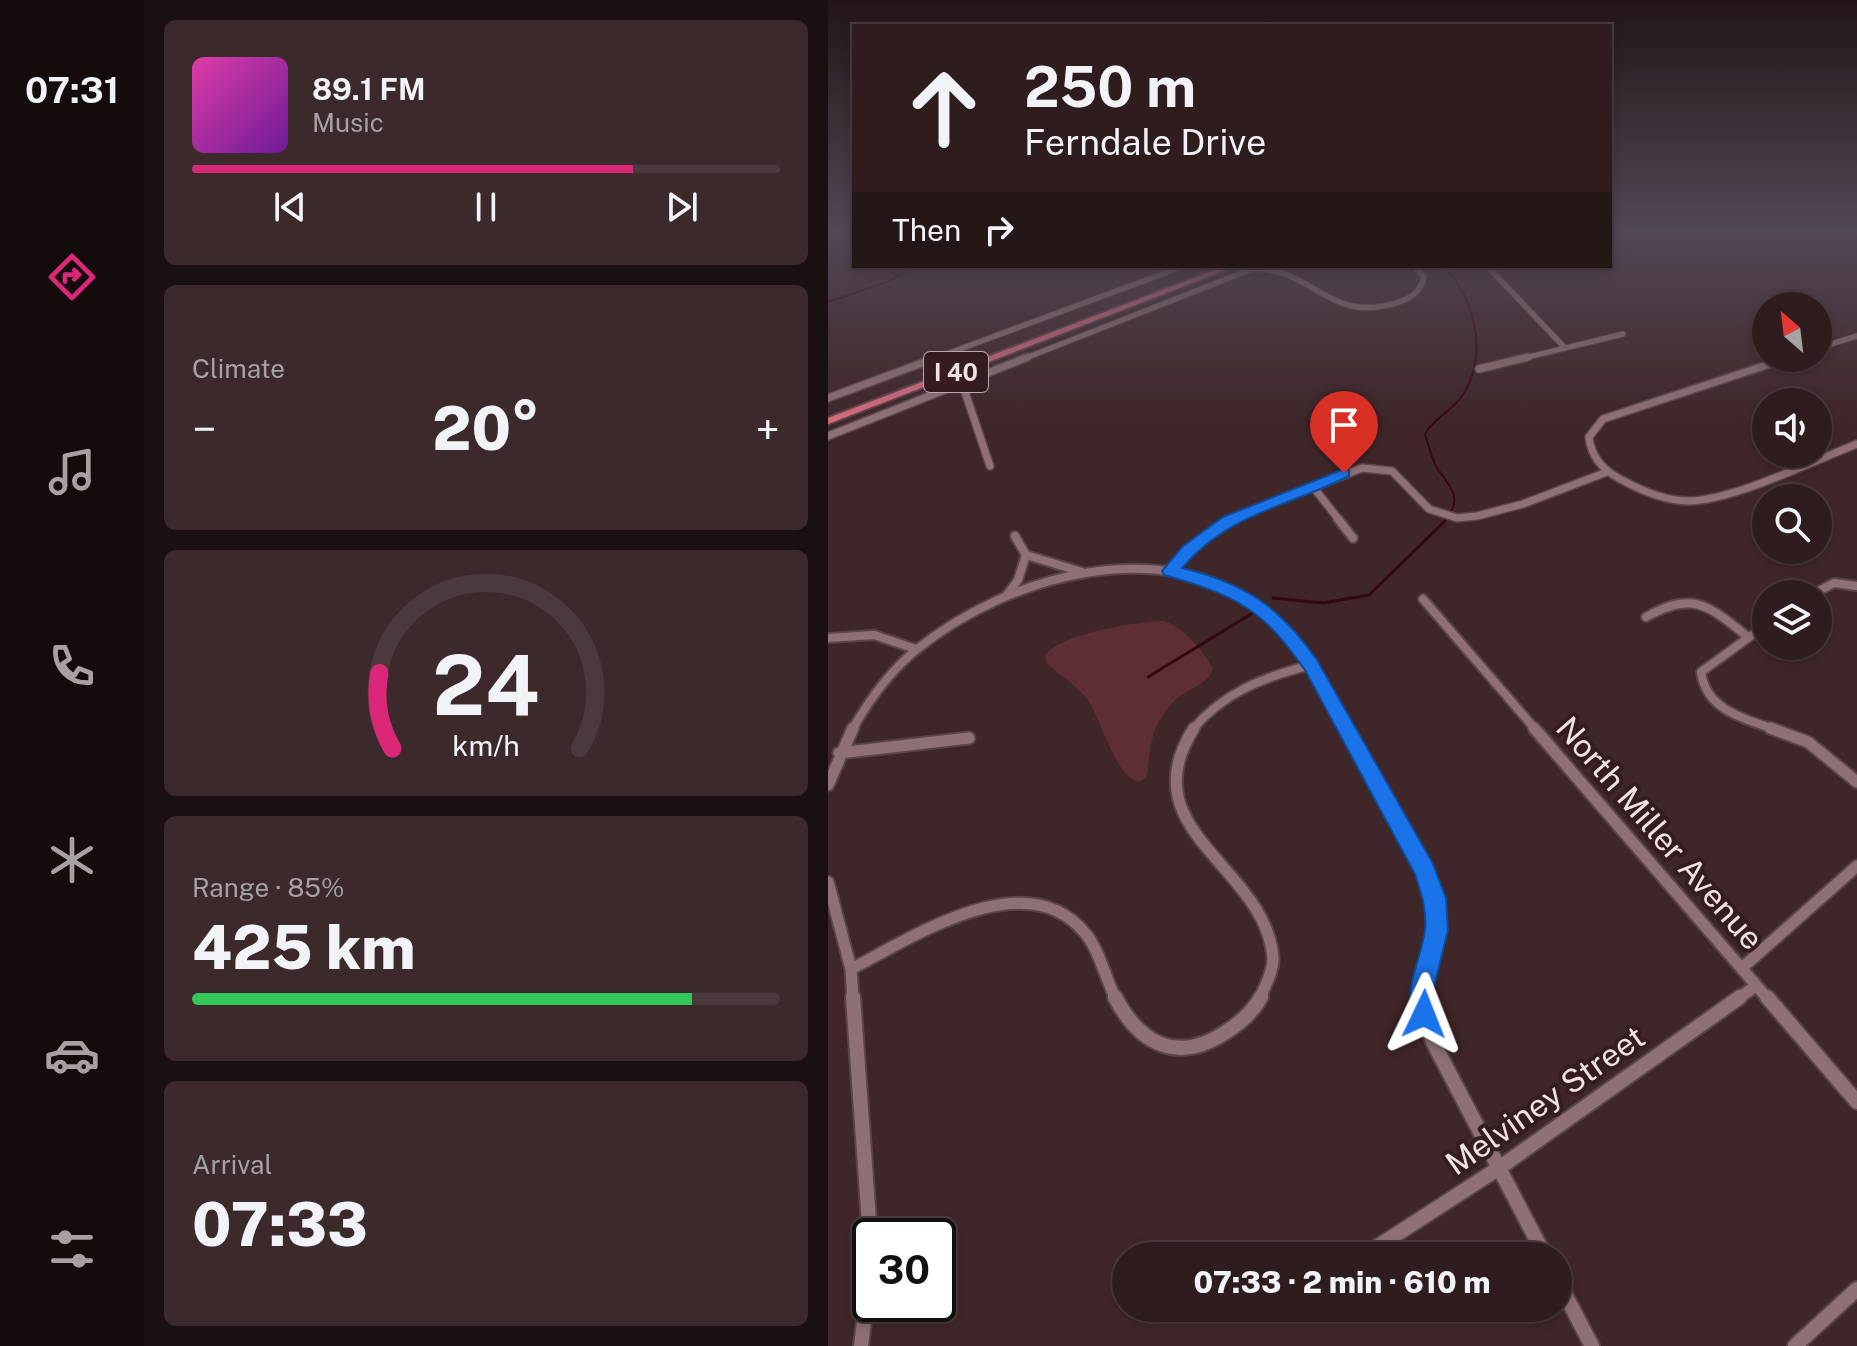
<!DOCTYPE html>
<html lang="en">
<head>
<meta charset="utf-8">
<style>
  body { margin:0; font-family:"Public Sans",sans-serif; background:#3b292c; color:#f1f3f6; height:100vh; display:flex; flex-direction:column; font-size:30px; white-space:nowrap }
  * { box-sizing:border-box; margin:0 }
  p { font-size:26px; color:#a7a1a4 }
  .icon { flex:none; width:44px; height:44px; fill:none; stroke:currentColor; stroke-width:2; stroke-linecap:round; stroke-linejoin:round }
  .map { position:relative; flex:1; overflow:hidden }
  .panel { display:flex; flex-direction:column; gap:20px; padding:20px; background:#1a0f11; width:684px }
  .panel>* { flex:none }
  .banner { position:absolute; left:24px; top:24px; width:760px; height:244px; border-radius:0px; box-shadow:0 4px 12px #0003,0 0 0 2px #4a3a3d; background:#2f1c1f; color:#f1f3f6; overflow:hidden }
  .needle { width:52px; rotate:332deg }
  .controls { position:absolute; left:924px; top:292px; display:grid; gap:16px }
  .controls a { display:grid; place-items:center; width:80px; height:80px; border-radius:50%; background:#2f1c1f; box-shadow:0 4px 12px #0003,0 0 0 2px #4a3a3d; font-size:40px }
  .speed { position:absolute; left:24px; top:1218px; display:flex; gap:16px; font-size:40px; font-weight:700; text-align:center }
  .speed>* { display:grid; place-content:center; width:104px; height:104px; border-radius:50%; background:#2f1c1f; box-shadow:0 4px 12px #0003,0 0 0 2px #4a3a3d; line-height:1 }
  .speed .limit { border:4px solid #111; border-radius:12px; background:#fff; color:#111 }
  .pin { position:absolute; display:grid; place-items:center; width:68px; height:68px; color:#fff; margin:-82px -34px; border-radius:50% 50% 50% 0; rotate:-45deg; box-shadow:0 0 8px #0007 }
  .pin .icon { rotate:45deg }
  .me { position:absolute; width:88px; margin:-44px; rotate:2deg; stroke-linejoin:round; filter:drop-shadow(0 0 6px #0008) }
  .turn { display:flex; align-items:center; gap:28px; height:168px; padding:0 40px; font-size:36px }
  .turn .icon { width:104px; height:104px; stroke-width:2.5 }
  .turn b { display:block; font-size:56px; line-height:68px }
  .then { display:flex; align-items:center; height:76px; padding:0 40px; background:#0003; gap:16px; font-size:30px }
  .big { font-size:60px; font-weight:800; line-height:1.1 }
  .panel .card { flex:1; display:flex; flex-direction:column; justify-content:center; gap:12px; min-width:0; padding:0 28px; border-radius:12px; background:#3b292c }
  .panel .dial { align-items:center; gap:0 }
  .dial svg { height:208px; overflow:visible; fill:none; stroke:#4a3a3d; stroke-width:7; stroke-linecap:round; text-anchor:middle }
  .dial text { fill:#f1f3f6; stroke:none }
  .song { display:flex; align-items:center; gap:24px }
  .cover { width:96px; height:96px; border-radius:12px; background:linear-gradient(135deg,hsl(320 70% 55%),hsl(280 70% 35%)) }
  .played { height:8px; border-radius:4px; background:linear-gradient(90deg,#db2777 75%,#4a3a3d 75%) }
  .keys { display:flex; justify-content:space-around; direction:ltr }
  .heat { display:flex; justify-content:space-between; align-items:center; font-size:44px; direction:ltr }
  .charge { height:12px; border-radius:6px; background:linear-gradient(90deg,#34c759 85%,#4a3a3d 0) }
  .trip { position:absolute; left:284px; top:1242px; width:460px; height:80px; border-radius:40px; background:#2f1c1f; box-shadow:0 4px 12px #0003,0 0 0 2px #4a3a3d; font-weight:800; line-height:80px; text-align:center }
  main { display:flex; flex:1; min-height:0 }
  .tabs { display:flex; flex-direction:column; width:144px; justify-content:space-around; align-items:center; background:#130b0c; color:#a7a1a4 }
  .tabs .icon { width:56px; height:56px }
  .tabs .selected { color:#db2777 }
  .tabs b { font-size:36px; color:#f1f3f6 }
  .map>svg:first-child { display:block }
</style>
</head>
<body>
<main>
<nav class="tabs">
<b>07:31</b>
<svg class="icon selected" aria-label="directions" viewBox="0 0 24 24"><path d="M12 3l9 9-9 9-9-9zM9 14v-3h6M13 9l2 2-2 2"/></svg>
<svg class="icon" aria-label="music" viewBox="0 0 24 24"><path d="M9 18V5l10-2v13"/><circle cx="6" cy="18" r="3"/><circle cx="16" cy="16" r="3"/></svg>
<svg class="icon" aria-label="phone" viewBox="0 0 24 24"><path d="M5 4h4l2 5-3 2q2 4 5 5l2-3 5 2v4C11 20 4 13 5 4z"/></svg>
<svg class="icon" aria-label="climate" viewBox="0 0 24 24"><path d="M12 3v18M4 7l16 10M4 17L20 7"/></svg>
<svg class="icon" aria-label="car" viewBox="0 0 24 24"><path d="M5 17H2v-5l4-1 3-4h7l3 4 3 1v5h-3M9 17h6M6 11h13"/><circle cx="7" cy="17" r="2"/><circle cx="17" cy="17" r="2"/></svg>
<svg class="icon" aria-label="filters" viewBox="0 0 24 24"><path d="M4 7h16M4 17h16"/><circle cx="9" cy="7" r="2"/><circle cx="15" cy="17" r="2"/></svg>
</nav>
<section class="panel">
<div class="card">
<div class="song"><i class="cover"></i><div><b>89.1 FM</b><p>Music</p></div></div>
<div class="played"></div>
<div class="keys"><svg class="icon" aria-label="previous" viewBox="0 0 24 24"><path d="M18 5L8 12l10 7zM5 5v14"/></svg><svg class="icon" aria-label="pause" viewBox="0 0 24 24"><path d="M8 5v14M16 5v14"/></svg><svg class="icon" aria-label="next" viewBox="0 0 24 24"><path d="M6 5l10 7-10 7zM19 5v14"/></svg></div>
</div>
<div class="card"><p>Climate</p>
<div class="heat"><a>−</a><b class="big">20°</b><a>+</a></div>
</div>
<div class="card dial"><svg viewBox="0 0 100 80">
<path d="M14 69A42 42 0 1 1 86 69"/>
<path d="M14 69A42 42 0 0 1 9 40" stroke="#db2777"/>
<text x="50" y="56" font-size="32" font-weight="700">24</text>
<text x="50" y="72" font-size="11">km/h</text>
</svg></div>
<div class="card"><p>Range · 85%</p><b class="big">425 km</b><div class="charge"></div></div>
<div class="card"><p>Arrival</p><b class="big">07:33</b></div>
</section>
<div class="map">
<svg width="1029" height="1346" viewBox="0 0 1029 1346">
  <rect width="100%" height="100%" fill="#3f2629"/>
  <!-- green -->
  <path fill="#5e2e37" d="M 336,621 C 356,628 375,650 385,669 C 381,684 357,690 346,701 C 320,730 324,745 318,778 L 310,782 C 287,775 274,722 261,702 C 252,687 232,676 219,663 L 217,656 C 230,634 310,621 336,621 Z"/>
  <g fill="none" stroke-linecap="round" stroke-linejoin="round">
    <!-- stream-far1 -->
    <path stroke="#340713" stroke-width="2" d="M 615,266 C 647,296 660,354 636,393 C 626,410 607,417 597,434 C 600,444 603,456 608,466 C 616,481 635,494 622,513
      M 0,302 L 59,282 L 88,266"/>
    <!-- stream -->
    <path stroke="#340713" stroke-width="3" d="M 445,598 L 495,603 L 541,595 L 617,521
      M 320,677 L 423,614"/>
    <defs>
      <path id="minor-far4" d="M 659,266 L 737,348
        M 990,348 L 1029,336
        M 105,359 L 356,266
        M 195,359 L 424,269 C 484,266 501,326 571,302 C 584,298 593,290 596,277 L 586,266
        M 692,359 L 795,334
        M 957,359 L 960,358"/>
      <path id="minor-far3" d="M 960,358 L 775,419 L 761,437 C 763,456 775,470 792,479 C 812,490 837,501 861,501 C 906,500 985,461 1029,444
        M 651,369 L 700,357
        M 134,383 L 162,466
        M 0,398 L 110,357
        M 0,436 L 200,357
        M 486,488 L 512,521
        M 399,521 L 534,468 L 564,471 L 601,509 L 629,518 L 649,516 L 695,504 L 779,472"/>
      <path id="minor-far2" d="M 510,519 L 525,538
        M 198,555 L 254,572
        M 342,571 L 360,550 L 403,519
        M 985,594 L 1006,583 L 1029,586
        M 179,595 L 190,580 L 198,555 L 187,536
        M 595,599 L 708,730
        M 818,617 C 866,590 881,606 920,637
        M 938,625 L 873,672 C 878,710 916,719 949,730
        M 0,638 L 46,635 L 88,649
        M 24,730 C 41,700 61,672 88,650 C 181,575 334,532 437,611 C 475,640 496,689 519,730
        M 364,730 C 396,692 436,677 483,665"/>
      <path id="minor-far1" d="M 366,728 C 300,831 438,866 445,958 C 446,971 436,987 432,999
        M 518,728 L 596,870 L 607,898 L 608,930 L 594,987 L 595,999
        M 706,728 L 940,999
        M 942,728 L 980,742 L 1029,782
        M 11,753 L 141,738
        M 0,785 L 25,728
        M 0,882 L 23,969 L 25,999
        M 914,968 L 1029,866
        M 23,969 C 84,938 198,861 257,933 C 272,951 277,978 288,999
        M 909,999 L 928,986"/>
      <path id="minor" d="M 25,997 L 42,1236
        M 287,997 C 312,1045 350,1064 398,1032 C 412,1023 425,1012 433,997
        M 595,997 L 596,1014 L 605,1042 L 717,1256
        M 939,997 L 1029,1102
        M 535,1256 L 671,1168 L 912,997
        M 730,1281 L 764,1346
        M 33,1346 L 42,1272
        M 967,1346 L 1029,1289"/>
      <path id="highway" d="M 397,266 L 408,266 L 0,424 L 0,418 Z"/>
    </defs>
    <!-- minor-far4 casing -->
    <use href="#minor-far4" stroke="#5b4549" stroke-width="7"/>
    <!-- minor-far3 casing -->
    <use href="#minor-far3" stroke="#5b4549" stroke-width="10"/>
    <!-- minor-far2 casing -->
    <use href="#minor-far2" stroke="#5b4549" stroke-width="12"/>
    <!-- minor-far1 casing -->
    <use href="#minor-far1" stroke="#5b4549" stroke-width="15"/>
    <!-- minor casing -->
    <use href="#minor" stroke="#5b4549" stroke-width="18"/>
    <!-- highway casing -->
    <use href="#highway" stroke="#5b4549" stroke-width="4"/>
    <!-- minor-far4 -->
    <use href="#minor-far4" stroke="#8f7175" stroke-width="5"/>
    <!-- minor-far3 -->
    <use href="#minor-far3" stroke="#8f7175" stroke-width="7"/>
    <!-- minor-far2 -->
    <use href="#minor-far2" stroke="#8f7175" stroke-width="8"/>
    <!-- minor-far1 -->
    <use href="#minor-far1" stroke="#8f7175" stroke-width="11"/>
    <!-- minor -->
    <use href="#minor" stroke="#8f7175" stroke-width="14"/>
    <!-- highway -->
    <use href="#highway" fill="#d6697e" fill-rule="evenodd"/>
  </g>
  <!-- sky -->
  <linearGradient id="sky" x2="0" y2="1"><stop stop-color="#231517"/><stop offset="0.55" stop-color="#524754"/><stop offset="1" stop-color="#524754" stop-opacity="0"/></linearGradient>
  <rect width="1029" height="421" fill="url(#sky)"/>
  <!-- route -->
  <path fill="#1a73e8" stroke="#114b97" stroke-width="2" d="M 516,469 L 521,470 L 521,476 C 460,507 402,512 354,568 C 417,583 452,607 489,660 L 604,862 L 618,898 L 620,930 L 606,987 L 608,1014 L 605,1023 L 596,1027 L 587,1023 C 573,990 593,962 597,930 C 599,910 593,892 587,874 L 477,670 C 434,608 407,595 336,575 L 334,571 L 354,547 L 395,517 Z"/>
  <g text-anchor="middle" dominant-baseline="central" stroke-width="8" stroke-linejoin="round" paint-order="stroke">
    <!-- shield labels -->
    <rect fill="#341c20" stroke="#baa7a9" stroke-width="2" x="96" y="352" width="64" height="40" rx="6"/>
    <g font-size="24" font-weight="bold" fill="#f3e2e4">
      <text x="128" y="372">I 40</text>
    </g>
    <!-- near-street labels -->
    <g font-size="32" fill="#f3e2e4" stroke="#341c20">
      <text transform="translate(832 833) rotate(49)">North Miller Avenue</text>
      <text transform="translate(717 1100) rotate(-35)">Melviney Street</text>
    </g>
  </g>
</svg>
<div class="controls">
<a><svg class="needle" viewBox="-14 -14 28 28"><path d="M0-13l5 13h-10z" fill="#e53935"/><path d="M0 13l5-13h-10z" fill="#a7a1a4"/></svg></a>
<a><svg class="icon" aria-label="sound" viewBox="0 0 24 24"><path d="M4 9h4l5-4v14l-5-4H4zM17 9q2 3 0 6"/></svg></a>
<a><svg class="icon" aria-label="search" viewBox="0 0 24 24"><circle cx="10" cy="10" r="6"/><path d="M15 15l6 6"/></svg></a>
<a><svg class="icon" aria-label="layers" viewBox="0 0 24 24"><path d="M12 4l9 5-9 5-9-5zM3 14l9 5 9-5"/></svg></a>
</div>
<div class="speed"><div class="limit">30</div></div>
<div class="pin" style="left:516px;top:473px;background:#d93025"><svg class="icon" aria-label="arrive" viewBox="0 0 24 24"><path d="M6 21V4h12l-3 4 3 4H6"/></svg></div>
<svg class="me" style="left:596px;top:1014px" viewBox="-20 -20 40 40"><path d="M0-17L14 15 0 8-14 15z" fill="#1a73e8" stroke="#fff" stroke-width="4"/></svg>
<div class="trip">07:33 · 2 min · 610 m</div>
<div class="banner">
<div class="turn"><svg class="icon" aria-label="ahead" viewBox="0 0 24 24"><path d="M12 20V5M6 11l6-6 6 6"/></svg><div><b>250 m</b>Ferndale Drive</div></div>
<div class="then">Then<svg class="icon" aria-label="right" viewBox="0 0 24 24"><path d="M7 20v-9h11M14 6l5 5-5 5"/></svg></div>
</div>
</div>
</main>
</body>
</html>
